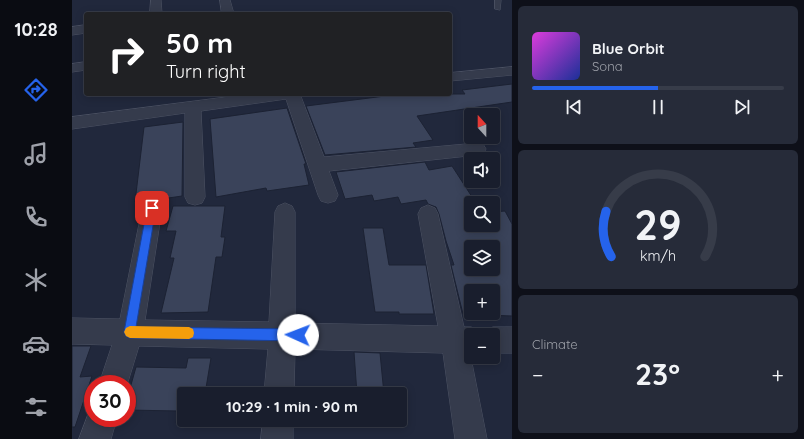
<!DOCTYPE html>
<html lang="en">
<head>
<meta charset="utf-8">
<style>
  body { margin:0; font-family:Quicksand,sans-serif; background:#262b39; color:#f1f3f6; height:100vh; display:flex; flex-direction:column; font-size:15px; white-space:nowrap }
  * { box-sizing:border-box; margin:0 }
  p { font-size:13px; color:#9fa2aa }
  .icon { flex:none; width:22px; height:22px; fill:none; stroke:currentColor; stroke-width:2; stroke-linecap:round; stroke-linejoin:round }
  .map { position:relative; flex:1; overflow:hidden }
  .side { display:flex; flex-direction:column; gap:6px; padding:6px; background:#0e1019; width:292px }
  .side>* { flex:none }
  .banner { position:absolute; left:12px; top:12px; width:368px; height:84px; border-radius:4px; box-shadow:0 2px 10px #0003,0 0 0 1px #373c49; background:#202124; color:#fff; overflow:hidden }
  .needle { width:26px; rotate:339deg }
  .controls { position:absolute; left:392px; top:108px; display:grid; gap:8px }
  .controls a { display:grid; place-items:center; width:36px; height:36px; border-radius:4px; background:#191e2d; box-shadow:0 2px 10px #0003,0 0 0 1px #373c49; font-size:20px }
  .speed { position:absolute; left:12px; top:375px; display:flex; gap:8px; font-size:20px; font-weight:700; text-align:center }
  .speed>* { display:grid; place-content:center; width:52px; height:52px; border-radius:50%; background:#191e2d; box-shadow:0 2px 10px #0003,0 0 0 1px #373c49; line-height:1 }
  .speed .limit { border:6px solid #d22; background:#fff; color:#111 }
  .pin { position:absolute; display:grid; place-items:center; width:34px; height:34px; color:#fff; margin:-17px; border-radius:8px; box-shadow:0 2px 6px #0006 }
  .me { position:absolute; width:44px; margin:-22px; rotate:272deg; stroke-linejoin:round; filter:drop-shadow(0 0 3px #0008) }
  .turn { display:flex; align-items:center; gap:14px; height:84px; padding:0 16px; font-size:18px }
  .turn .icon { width:52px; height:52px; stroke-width:2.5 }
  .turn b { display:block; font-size:28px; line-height:34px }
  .big { font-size:30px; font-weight:700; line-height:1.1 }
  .side .card { flex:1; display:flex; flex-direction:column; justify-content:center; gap:6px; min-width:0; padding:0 14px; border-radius:6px; background:#262b39 }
  .side .dial { align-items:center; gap:0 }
  .dial svg { height:104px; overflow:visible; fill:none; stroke:#373c49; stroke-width:7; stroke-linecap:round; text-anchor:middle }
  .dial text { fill:#f1f3f6; stroke:none }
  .song { display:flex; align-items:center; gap:12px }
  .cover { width:48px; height:48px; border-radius:6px; background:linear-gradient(135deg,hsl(300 70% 55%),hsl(230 70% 35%)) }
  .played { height:4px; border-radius:2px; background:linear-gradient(90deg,#2563eb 50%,#373c49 50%) }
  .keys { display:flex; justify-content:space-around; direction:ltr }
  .heat { display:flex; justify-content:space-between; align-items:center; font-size:22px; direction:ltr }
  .trip { position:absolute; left:105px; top:387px; width:230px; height:40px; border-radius:4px; background:#191e2d; box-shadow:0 2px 10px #0003,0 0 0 1px #373c49; font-weight:700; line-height:40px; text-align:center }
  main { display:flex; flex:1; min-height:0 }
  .tab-bar { display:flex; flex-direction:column; width:72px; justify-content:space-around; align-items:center; background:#0a0c12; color:#9fa2aa }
  .tab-bar .icon { width:28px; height:28px }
  .tab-bar .active { color:#2563eb }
  .tab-bar b { font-size:18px; color:#f1f3f6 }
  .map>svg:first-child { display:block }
</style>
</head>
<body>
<main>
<nav class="tab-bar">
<b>10:28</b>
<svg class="icon active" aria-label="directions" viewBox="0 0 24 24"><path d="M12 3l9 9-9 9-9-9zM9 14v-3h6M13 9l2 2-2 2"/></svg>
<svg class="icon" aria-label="music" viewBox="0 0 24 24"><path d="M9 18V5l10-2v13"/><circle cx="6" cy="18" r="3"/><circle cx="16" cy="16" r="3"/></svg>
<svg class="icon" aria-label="phone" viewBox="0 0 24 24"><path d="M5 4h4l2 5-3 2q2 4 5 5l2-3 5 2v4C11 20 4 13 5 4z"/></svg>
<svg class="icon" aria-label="climate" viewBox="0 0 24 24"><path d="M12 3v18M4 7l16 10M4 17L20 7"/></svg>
<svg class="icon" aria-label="car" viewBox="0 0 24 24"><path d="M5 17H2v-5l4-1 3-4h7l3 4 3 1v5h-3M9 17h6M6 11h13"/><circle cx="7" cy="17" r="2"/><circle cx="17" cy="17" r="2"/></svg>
<svg class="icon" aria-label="filters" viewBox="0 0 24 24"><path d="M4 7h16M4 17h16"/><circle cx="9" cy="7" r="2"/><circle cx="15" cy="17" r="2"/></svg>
</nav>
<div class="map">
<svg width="440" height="439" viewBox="0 0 440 439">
  <rect width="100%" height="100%" fill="#21283c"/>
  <!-- building -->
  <path fill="#3a435a" stroke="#1c2233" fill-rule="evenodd" d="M 440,84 L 440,102 L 345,116 L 361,140 L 341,143 L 344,147 L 253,155 L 234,106 L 329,94 L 393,94 L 390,90 Z
    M 215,108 L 234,164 L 232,164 L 237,185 L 195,191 L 194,188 L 144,197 L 138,119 Z
    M 111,122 L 110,196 L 83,200 L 79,199 L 63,202 L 72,127 Z
    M 353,162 L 357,170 L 380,166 L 404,203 L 399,203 L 399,225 L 421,225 L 421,212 L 433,211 L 440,224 L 440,316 L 391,314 L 379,265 L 382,265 L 374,241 L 367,214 L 364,207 L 356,204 L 354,200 L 329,204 L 326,197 L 302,201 L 300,195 L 273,199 L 264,172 ZM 399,247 L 421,247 L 421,269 L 399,269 ZM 399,291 L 421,291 L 421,313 L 399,313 Z
    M 101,206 L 153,206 L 149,237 L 153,237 L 150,257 L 144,257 L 136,312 L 89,313 L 102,258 L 98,258 L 104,231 L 94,231 Z
    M 291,228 L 311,228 L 317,265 L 354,265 L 362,314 L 327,314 L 327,312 L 303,312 Z
    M 0,346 L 19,346 L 8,377 L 20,376 L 3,427 L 0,427 Z
    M 282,352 L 308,353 L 312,394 L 285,394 Z
    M 116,358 L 139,358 L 133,394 L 112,394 L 112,420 L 129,420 L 129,423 L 104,423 L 106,411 L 55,410 L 55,399 L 64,367 L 114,368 Z"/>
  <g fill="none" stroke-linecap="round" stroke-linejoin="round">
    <defs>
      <path id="service" d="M 423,0 L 429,0 L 428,10 L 423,9 Z"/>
      <path id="minor" d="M 79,0 L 89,0 L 90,14 L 78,14 Z
        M 148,0 L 158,0 L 162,14 L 150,14 Z
        M 14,25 L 14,33 L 0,35 L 0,27 Z
        M 14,62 L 14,70 L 0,72 L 0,64 Z
        M 440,67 L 440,75 L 378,81 L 378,73 Z
        M 178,94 L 228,94 L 252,157 L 405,143 L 411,144 L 414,149 L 411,154 L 405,155 L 257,171 L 266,195 L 263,201 L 256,203 L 249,201 L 246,195 L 214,99 L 129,111 L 133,197 L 130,203 L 123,205 L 116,203 L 113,197 L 113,113 L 0,129 L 0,117 Z
        M 80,200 L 87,203 L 90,209 L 73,320 L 197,322 L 203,212 L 206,206 L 213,203 L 220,206 L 223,212 L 223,323 L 366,326 L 346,214 L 349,208 L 356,205 L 363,208 L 366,214 L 392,327 L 399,327 L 408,331 L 410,334 L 412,331 L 421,327 L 440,327 L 440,353 L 421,353 L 421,335 L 399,335 L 398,353 L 415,439 L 383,439 L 371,353 L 223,349 L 222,394 L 192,394 L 196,349 L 67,346 L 55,385 L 27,384 L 40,345 L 0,344 L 0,318 L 48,319 L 70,209 L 73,203 Z
        M 19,407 L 21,407 L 21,418 L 45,418 L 39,439 L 7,439 Z
        M 191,420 L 221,420 L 221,439 L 189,439 Z"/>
    </defs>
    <!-- service casing -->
    <use href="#service" stroke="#4d5364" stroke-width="1"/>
    <!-- minor casing -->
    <use href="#minor" stroke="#4d5364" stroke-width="1"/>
    <!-- service -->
    <use href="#service" fill="#353b4c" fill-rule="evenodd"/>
    <!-- minor -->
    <use href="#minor" fill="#353b4c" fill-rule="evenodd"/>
  </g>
  <!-- route -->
  <path fill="#2563eb" stroke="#184099" d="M 80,205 L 84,208 L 64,327 L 226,329 L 230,331 L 232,335 L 230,339 L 226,341 L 58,338 L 54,336 L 52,332 L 75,208 Z"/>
  <!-- slow -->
  <path fill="#f59e0b" d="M 58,326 L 117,327 L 121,329 L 122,333 L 121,337 L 117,339 L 58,338 L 54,336 L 52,332 L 54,328 Z"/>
</svg>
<div class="controls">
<a><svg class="needle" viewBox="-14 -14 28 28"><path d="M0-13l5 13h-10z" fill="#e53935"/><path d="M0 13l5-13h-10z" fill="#9fa2aa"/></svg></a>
<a><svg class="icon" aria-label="sound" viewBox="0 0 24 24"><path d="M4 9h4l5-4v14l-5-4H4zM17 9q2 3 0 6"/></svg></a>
<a><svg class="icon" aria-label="search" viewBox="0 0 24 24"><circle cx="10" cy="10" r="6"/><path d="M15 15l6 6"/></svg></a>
<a><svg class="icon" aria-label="layers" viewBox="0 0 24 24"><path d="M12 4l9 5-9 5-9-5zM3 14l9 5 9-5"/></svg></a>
<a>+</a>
<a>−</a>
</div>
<div class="speed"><div class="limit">30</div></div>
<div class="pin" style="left:80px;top:208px;background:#d93025"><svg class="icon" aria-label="arrive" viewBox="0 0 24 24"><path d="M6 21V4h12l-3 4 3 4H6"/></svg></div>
<svg class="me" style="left:226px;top:335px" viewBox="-20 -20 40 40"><circle r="19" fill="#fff"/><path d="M0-13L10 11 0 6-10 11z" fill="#2563eb"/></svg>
<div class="trip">10:29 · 1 min · 90 m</div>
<div class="banner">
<div class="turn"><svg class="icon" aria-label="right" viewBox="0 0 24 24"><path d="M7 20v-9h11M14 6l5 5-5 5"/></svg><div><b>50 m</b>Turn right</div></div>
</div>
</div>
<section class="side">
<div class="card">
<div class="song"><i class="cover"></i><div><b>Blue Orbit</b><p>Sona</p></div></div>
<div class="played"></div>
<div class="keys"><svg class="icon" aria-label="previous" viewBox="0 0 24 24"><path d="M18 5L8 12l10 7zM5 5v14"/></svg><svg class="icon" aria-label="pause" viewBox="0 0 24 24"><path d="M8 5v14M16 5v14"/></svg><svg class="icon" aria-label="next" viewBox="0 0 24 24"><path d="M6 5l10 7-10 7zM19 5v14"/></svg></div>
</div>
<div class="card dial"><svg viewBox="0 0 100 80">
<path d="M14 69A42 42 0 1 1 86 69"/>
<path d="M14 69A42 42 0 0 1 10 34" stroke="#2563eb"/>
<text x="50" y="56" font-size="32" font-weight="700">29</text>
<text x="50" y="72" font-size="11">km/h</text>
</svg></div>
<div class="card"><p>Climate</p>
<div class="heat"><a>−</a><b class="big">23°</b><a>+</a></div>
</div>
</section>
</main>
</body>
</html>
